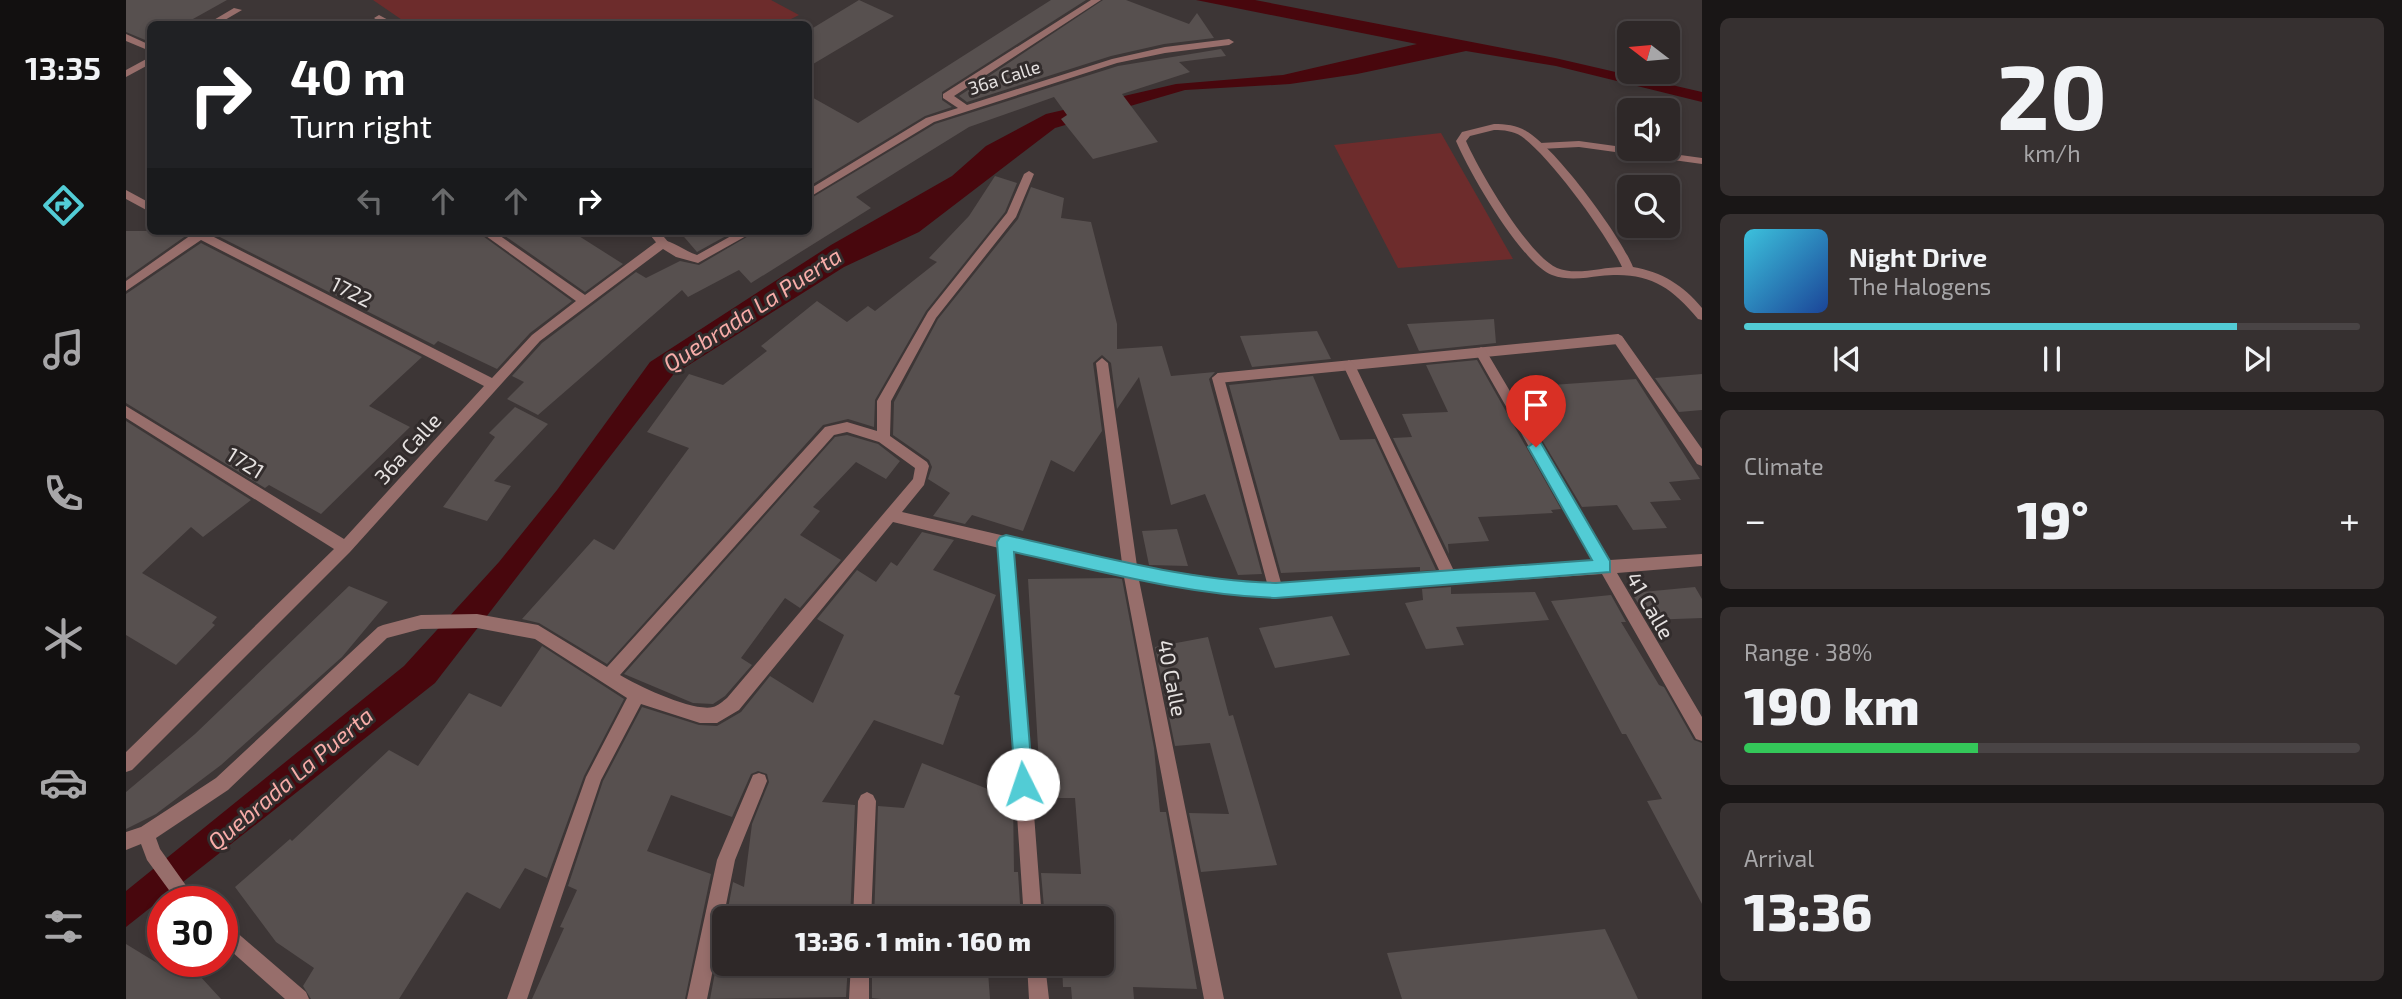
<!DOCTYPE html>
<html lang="en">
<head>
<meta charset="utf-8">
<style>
  body { margin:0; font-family:"Exo 2",sans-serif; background:#363030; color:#f1f3f6; height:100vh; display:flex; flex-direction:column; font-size:26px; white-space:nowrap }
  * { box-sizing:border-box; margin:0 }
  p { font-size:23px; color:#a7a6a8 }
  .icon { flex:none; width:38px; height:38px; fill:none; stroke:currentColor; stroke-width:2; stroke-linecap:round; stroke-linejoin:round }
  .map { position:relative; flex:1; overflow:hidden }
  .drawer { display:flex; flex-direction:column; gap:18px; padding:18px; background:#191616; width:700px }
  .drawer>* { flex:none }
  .guide { position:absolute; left:21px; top:21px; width:665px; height:214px; border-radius:10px; box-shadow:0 4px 10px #0003,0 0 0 2px #494445; background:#202124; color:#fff; overflow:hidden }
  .needle { width:46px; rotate:286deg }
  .buttons { position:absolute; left:1491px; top:21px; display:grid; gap:14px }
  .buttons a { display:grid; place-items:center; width:63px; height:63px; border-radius:10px; background:#2e2828; box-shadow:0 4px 10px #0003,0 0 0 2px #494445; font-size:35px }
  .speed { position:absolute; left:21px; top:886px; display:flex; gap:14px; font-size:35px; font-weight:700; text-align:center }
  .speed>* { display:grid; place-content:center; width:91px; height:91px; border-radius:50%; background:#2e2828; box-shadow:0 4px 10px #0003,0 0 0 2px #494445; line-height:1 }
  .speed .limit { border:10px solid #d22; background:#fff; color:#111 }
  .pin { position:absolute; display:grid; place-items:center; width:60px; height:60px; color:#fff; margin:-72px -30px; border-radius:50% 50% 50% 0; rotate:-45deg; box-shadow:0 0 7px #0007 }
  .pin .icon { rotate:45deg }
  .me { position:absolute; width:77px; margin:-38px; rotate:356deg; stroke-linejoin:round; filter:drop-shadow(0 0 5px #0008) }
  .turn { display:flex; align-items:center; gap:24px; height:147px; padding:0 28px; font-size:32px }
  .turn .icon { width:91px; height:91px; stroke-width:2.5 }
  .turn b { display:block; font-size:49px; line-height:60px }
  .lanes { display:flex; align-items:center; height:66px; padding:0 28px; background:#0003; justify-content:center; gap:35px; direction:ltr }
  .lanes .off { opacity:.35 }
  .big { font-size:52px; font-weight:800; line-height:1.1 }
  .drawer .card { flex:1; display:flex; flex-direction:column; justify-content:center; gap:10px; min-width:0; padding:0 24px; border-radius:10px; background:#363030 }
  .drawer .dial { align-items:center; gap:0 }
  .dial b { font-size:91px; line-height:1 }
  .song { display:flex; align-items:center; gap:21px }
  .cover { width:84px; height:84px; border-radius:10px; background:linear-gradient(135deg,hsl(190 70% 55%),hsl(220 70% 35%)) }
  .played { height:7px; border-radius:4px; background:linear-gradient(90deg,#52ccd5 80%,#494445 80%) }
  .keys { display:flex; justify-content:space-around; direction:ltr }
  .heat { display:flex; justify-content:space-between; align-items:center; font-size:38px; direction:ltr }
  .charge { height:10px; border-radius:5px; background:linear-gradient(90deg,#34c759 38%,#494445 0) }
  .trip { position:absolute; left:586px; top:906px; width:402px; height:70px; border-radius:10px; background:#2e2828; box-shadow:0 4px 10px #0003,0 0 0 2px #494445; font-weight:800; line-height:70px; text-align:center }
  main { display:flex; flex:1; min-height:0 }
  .menu { display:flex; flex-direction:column; width:126px; justify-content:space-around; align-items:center; background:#121010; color:#a7a6a8 }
  .menu .icon { width:49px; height:49px }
  .menu .selected { color:#52ccd5 }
  .menu b { font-size:32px; color:#f1f3f6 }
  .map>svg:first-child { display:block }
</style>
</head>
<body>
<main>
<nav class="menu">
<b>13:35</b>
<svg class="icon selected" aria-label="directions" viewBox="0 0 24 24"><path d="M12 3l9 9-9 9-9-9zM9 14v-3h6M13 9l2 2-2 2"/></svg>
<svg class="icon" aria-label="music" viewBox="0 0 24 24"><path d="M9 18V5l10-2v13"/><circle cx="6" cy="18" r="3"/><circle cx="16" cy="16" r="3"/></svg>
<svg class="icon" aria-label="phone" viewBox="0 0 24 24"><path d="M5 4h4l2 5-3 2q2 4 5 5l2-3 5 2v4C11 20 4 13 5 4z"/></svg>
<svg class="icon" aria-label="climate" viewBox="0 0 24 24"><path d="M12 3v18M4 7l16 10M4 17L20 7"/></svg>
<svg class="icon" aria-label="car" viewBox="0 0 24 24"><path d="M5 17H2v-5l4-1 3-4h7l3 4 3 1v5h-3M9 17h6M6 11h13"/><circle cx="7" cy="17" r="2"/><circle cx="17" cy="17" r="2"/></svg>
<svg class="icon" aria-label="filters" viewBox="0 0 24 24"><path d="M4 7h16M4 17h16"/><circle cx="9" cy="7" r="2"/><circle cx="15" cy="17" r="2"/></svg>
</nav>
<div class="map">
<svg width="1576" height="999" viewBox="0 0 1576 999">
  <rect width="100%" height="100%" fill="#3d3636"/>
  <!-- green -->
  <path fill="#6d2c2c" d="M 247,0 L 645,0 L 673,15 L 655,24 L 282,24 Z
    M 1315,133 L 1387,259 L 1272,268 L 1208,145 Z"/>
  <!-- water -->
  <path fill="#48070d" d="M 1070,0 L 1129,0 L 1429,58 L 1576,92 L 1576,102 L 1430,66 L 1340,51 L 1231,74 L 1164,84 L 1059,90 L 929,128 L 793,232 L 718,267 L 547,375 L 309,683 L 0,927 L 0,891 L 278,666 L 373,562 L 431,490 L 524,362 L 705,245 L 826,176 L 860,146 L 920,114 L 1050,84 L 1157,75 L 1291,44 Z"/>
  <!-- building -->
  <path fill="#57504f" d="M 0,0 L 101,0 L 58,24 L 24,24 L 24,42 L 0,32 Z
    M 733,0 L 768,16 L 682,67 L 682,31 Z
    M 925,0 L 960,0 L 816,92 L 816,100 L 826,107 L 799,116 L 682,187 L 682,95 L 732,123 Z
    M 977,0 L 1000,0 L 1063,24 L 1071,13 L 1088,38 L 1038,44 L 985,56 L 841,102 L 833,96 Z
    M 1095,49 L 1100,56 L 1053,62 L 1064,72 L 996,94 L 1032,142 L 967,159 L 935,119 L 941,115 L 928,97 L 843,127 L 730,197 L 745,208 L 625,283 L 613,270 L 562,297 L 556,290 L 412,415 L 381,399 L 398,382 L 386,376 L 416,343 L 510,272 L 520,278 L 554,261 L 573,265 L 631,231 L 682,231 L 682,200 L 809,124 L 992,66 Z
    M 869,176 L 891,183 L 879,212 L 800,311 L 749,400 L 748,427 L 722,419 L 697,425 L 481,664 L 413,623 L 396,619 L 468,539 L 488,550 L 563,448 L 521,432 L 563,374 L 597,385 L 641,351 L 635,346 L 691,301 L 721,322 L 742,306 L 749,311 L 811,262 L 803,258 L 843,216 Z
    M 905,187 L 938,198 L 935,218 L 965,222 L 991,324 L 991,349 L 1036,346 L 1045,376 L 1089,372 L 1083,379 L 1136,574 L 1112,575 L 1079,494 L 1045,505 L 1013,377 L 991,409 L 985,363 L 976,355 L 967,363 L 976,431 L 948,472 L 925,460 L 897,531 L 846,515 L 839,524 L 807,516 L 824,493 L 802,479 L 806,467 L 803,460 L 767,435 L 768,402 L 812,319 L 892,219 Z
    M 0,231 L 58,231 L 61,235 L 0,278 Z
    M 88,231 L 350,231 L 446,301 L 404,333 L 371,369 L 312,341 L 308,345 L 86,233 Z
    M 372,231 L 445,231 L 497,264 L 459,292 Z
    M 553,231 L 609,231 L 571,252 Z
    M 75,243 L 296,357 L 243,406 L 284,427 L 195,514 L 143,485 L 139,488 L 0,403 L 0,294 Z
    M 1368,319 L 1370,343 L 1293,351 L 1281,324 Z
    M 1191,331 L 1205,359 L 1126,367 L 1114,336 Z
    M 1351,360 L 1435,509 L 1425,510 L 1427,513 L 1352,517 L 1363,541 L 1322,544 L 1323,554 L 1267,438 L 1286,437 L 1276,414 L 1322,412 L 1300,365 Z
    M 1576,374 L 1576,410 L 1553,412 L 1529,378 Z
    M 1187,376 L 1214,440 L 1249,439 L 1310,570 L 1294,571 L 1294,567 L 1155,573 L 1103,385 Z
    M 1510,379 L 1574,479 L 1543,482 L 1555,500 L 1524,502 L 1541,528 L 1507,530 L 1491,505 L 1456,507 L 1385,388 Z
    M 389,407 L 422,424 L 368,481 L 385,486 L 361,521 L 317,507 L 369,437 L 363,433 Z
    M 0,421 L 125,500 L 77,537 L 65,527 L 16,573 L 91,617 L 86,623 L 89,625 L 50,665 L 0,635 Z
    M 721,435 L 752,444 L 774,461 L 760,479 L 730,462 L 687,507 L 694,511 L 674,535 L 715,560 L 674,608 L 659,598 L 615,658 L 626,665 L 599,696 L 587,704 L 567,703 L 498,674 L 709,437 Z
    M 1051,529 L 1062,566 L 1023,565 L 1016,531 Z
    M 796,532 L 828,540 L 807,570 L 870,595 L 828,694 L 834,696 L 817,745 L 748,720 L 696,802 L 729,805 L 724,919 L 600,919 L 607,882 L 618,887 L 626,824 L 643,782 L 641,774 L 632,771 L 625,774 L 606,817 L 545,795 L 521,851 L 585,874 L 559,999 L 406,999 L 438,928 L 434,927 L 451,890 L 442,886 L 477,781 L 516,707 L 573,725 L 591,726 L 615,712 L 644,676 L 687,703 L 718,635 L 691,619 L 731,570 L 750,582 L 765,562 L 771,566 Z
    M 989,578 L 996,579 L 1028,748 L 1034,812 L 1040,812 L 1071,989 L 1007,987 L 1008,999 L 946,999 L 945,987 L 937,987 L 936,964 L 976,964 L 976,919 L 919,919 L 915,873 L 955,874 L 949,798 L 915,798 L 902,579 Z
    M 223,586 L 262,602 L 216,657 L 95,765 L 30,814 L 0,829 L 0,792 L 69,734 Z
    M 1325,587 L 1325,594 L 1409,592 L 1423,620 L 1330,627 L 1338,645 L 1300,649 L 1279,603 L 1297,600 L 1296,589 Z
    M 1569,587 L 1576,599 L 1576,618 L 1522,620 L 1506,593 Z
    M 1485,595 L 1500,622 L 1495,622 L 1533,685 L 1538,687 L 1568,740 L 1576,743 L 1576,904 L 1521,801 L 1536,799 L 1500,734 L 1496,734 L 1425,601 Z
    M 1206,616 L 1224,655 L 1149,668 L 1133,628 Z
    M 1082,637 L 1103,716 L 1107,715 L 1151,865 L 1075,872 L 1063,813 L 1103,814 L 1084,743 L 1049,746 L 1029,647 Z
    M 416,646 L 498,699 L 458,776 L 421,878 L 399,868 L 374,909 L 341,892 L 339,894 L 273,999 L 185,999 L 177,986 L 188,968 L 150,942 L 109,887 L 164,839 L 166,841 L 263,750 L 292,766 L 343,693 L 375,707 Z
    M 796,763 L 887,799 L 888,872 L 892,872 L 895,919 L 748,919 L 752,806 L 778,808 Z
    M 598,925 L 598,964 L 722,964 L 720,997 L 584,999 Z
    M 1479,929 L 1512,999 L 1276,999 L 1261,953 Z
    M 0,944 L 49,974 L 61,962 L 95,999 L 0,999 Z
    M 746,964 L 877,964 L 877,971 L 862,972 L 864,999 L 755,999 L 746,998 Z"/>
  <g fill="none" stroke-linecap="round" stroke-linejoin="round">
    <!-- service -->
    <path fill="#976e6b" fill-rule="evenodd" d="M 253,15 L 266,22 L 268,24 L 257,24 L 248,18 Z
      M 1453,141 L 1576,158 L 1576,164 L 1453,147 L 1414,149 L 1409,146 L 1414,143 Z
      M 521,231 L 533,231 L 543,243 L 541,246 L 533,246 Z
      M 1492,334 L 1498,339 L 1492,344 L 1092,383 L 1086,378 L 1092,373 Z"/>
    <!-- minor -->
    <path fill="#976e6b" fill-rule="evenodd" d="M 965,0 L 975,0 L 828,96 L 841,105 L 986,59 L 1039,47 L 1103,39 L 1108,42 L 1103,45 L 1039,53 L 991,63 L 808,122 L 682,198 L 682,190 L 800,118 L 832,108 L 817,98 L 817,94 Z
      M 108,8 L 116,10 L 92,24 L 81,24 Z
      M 0,34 L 24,45 L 24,51 L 0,41 Z
      M 24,57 L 24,64 L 0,77 L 0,70 Z
      M 1368,124 C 1379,124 1391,125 1400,131 C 1430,148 1494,235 1507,267 C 1536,272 1557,285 1576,308 L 1576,320 L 1572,319 C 1543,284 1520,271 1474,276 C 1458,278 1442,281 1426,275 C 1395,263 1343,172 1330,141 L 1336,132 ZM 1368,130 C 1378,130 1387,131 1395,136 C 1423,155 1482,236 1496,267 C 1476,267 1450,276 1431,268 C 1402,255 1353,171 1340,141 L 1344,136 Z
      M 903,171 L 908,174 L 890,217 L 810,318 L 765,401 L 764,436 L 801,462 L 803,466 L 798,485 L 776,512 L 996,563 L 970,363 L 976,358 L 982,363 L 1011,566 L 1103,580 L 1141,583 L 1086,378 L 1092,373 L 1098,378 L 1155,583 L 1314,572 L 1217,365 L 1223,360 L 1229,365 L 1328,571 L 1468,561 L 1349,352 L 1355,347 L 1359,349 L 1484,560 L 1576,554 L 1576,566 L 1491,573 L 1576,717 L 1576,741 L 1570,739 L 1476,574 L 1150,597 L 1103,594 L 1013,580 L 1098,999 L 1078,999 L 998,577 L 888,552 L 916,919 L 898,919 L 873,548 L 767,522 L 613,710 L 591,723 L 574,723 L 515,704 L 475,780 L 401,999 L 381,999 L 460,777 L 501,698 L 409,639 L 351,628 L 295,629 L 261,638 L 102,790 L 30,838 L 34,849 L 71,901 L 51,901 L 21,860 L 15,844 L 0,850 L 0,832 L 15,827 L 90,778 L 252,627 L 257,625 L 295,615 L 351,614 L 412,625 L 481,667 L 699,427 L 721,422 L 751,431 L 751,401 L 802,312 L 881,213 L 898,174 ZM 721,432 L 753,442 L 789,468 L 787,479 L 601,698 C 597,701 592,706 587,707 C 567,712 512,686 494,675 L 708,435 Z
      M 0,190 L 24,203 L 24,212 L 0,199 Z
      M 61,231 L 85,231 L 82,234 L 366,378 L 406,335 L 450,301 L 353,231 L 367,231 L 459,295 L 533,240 C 545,239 558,251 571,255 L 614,231 L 629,231 L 572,263 L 550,257 L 537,249 L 414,341 L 224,552 L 6,770 L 0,772 L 0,752 L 208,549 L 0,418 L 0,406 L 218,539 L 358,386 L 75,240 L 0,291 L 0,281 L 65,235 Z
      M 1492,334 L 1496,336 L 1576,449 L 1576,466 L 1571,464 L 1488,342 L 1486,339 Z
      M 633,773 L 639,775 L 641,781 L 609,860 L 581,999 L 561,999 L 591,860 L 627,775 Z
      M 741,792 L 747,795 L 750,801 L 745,919 L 727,919 L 732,801 L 735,795 Z
      M 96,922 L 102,925 L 180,992 L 183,999 L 159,999 L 96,943 Z
      M 725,964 L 743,964 L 743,999 L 723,999 Z
      M 901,964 L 919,964 L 923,999 L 903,999 Z"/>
  </g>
  <!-- route -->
  <path fill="#52ccd5" stroke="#35858a" stroke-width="2" d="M 1410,441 L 1415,443 L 1484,561 L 1484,572 L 1150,598 C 1062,595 974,571 888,552 L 907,784 L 904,791 L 897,794 L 890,791 L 871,542 L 874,537 L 880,535 C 968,555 1059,580 1150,583 L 1466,560 L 1402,447 Z"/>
  <g text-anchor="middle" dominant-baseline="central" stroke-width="6" stroke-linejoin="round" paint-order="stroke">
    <!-- far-street labels -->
    <g font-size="18" fill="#e6e2e1" stroke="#322c2c">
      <text transform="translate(878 77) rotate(-18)">36a Calle</text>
    </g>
    <!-- street labels -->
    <g font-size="21" fill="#e6e2e1" stroke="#322c2c">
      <text transform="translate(226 291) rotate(27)">1722</text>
      <text transform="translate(281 448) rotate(-48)">36a Calle</text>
      <text transform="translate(120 462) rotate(32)">1721</text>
      <text transform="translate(1525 605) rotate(60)">41 Calle</text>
      <text transform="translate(1047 678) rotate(79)">40 Calle</text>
    </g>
    <!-- water labels -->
    <g font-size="23" font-style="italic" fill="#f7aca8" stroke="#322c2c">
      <text transform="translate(626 309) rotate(-33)">Quebrada La Puerta</text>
      <text transform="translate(164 778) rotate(-40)">Quebrada La Puerta</text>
    </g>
  </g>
</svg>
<div class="buttons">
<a><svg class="needle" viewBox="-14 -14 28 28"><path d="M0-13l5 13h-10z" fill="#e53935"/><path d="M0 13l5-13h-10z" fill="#a7a6a8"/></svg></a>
<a><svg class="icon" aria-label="sound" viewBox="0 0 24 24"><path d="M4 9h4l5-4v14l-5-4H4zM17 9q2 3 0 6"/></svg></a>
<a><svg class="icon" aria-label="search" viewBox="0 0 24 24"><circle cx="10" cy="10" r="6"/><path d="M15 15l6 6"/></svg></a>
</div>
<div class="speed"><div class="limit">30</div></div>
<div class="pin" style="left:1410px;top:447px;background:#d93025"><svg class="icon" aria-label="arrive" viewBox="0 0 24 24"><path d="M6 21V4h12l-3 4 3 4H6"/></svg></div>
<svg class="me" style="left:897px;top:784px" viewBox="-20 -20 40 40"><circle r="19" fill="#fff"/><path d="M0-13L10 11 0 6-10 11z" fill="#52ccd5"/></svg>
<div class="trip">13:36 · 1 min · 160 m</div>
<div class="guide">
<div class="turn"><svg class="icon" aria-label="right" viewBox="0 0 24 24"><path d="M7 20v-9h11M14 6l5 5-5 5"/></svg><div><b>40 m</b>Turn right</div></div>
<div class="lanes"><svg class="icon off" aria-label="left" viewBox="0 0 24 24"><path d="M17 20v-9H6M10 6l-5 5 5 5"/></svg><svg class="icon off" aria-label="ahead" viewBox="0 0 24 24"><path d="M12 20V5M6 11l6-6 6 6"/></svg><svg class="icon off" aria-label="ahead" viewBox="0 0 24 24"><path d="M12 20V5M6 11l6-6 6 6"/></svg><svg class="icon" aria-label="right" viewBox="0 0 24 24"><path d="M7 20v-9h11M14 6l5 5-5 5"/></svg></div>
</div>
</div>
<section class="drawer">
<div class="card dial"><b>20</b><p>km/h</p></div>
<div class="card">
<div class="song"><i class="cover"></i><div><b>Night Drive</b><p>The Halogens</p></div></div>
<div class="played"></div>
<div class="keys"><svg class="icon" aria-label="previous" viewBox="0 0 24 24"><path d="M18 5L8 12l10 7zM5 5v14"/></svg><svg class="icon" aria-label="pause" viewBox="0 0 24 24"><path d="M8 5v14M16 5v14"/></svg><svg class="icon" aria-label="next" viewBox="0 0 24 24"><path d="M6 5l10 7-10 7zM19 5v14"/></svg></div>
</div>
<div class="card"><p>Climate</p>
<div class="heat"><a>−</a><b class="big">19°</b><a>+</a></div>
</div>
<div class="card"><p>Range · 38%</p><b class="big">190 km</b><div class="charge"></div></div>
<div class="card"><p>Arrival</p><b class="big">13:36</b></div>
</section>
</main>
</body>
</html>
